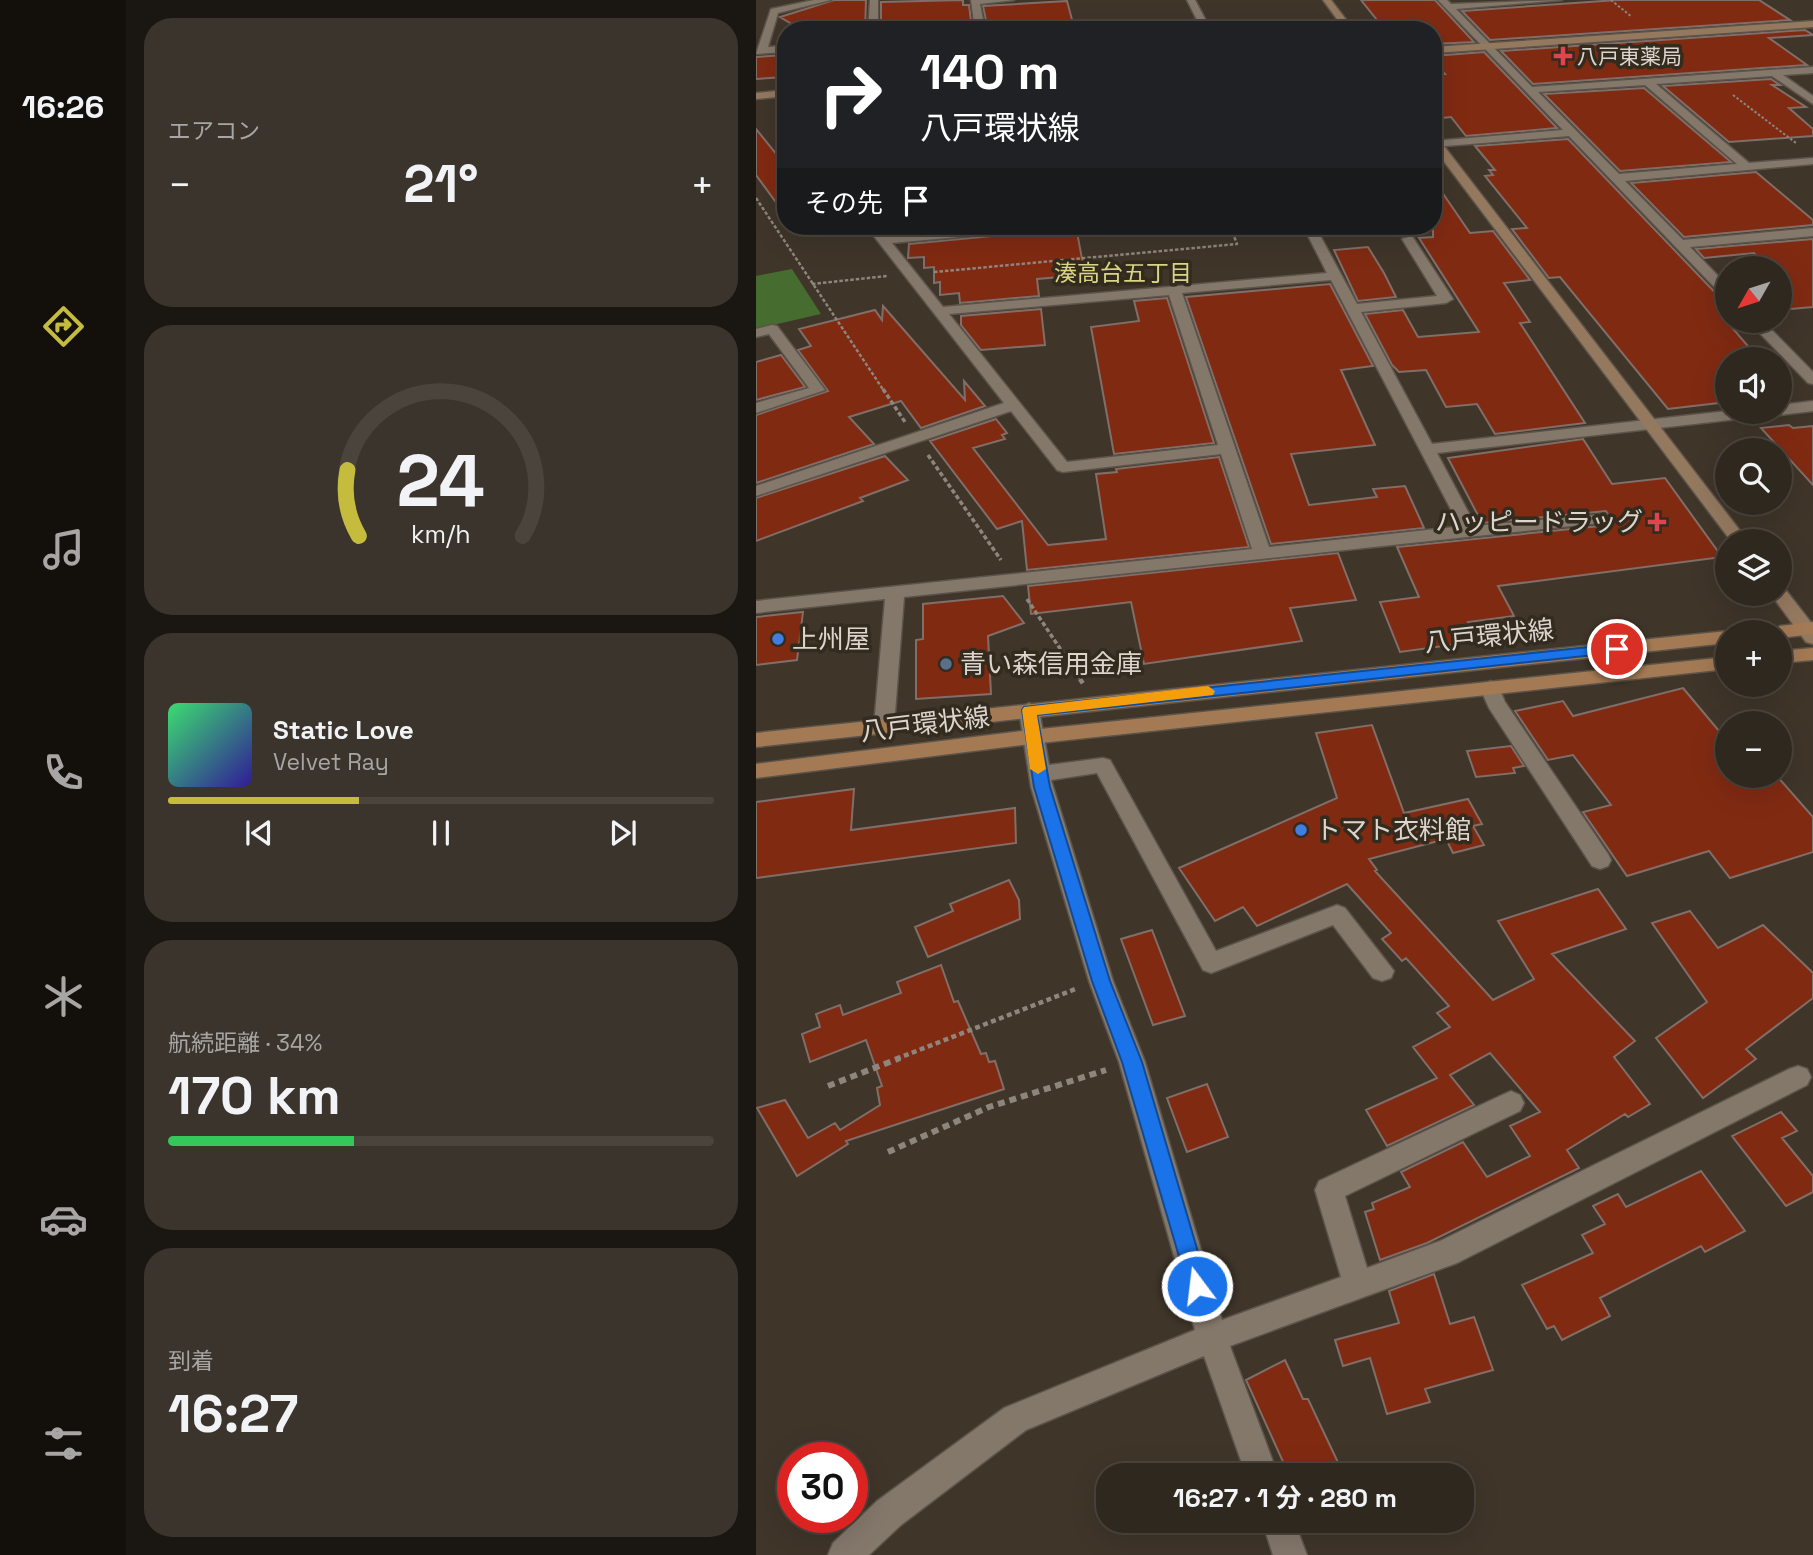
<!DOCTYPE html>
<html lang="ja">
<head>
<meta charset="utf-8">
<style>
  body { margin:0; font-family:"Space Grotesk","Noto Sans JP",sans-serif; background:#3b342c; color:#f1f3f6; height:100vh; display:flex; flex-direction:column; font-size:26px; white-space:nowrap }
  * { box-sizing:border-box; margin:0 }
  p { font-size:23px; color:#a7a6a4 }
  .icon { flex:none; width:38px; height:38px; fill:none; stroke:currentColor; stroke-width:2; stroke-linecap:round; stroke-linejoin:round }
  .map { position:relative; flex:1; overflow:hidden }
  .side { display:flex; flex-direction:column; gap:18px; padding:18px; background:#1a1611; width:630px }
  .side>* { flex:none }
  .banner { position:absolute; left:21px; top:21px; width:665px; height:214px; border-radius:28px; box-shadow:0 7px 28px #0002,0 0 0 2px #4a443d; background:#202124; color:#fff; overflow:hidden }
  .needle { width:46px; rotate:231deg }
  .buttons { position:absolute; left:959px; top:256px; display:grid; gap:14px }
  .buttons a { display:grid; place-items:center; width:77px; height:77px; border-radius:50%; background:#2f281f; box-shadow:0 7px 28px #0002,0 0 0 2px #4a443d; font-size:35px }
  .speed { position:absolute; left:21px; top:1442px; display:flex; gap:14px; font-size:35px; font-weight:700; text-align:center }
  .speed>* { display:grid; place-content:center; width:91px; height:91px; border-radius:50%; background:#2f281f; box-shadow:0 7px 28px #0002,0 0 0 2px #4a443d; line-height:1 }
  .speed .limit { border:10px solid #d22; background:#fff; color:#111 }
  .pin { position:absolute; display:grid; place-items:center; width:60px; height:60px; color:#fff; margin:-30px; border:4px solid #fff; border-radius:50%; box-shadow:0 2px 7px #0007 }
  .me { position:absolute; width:77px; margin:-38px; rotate:345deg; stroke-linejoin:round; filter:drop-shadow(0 0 5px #0008) }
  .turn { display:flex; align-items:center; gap:24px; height:147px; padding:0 28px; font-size:32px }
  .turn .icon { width:91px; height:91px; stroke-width:2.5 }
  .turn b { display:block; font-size:49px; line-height:60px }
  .then { display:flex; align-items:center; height:66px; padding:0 28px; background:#0003; gap:14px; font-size:26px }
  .big { font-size:52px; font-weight:700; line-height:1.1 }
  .side .tile { flex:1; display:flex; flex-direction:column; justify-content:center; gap:10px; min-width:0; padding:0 24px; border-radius:28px; background:#3b342c }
  .side .dial { align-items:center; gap:0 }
  .dial svg { height:182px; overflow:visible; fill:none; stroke:#4a443d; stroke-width:7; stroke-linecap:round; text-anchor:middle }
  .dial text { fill:#f1f3f6; stroke:none }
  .song { display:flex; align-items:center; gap:21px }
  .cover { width:84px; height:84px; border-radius:10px; background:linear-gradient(135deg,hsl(140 70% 55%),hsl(250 70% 35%)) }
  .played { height:7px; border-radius:4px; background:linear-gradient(90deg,#c5bc3d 35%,#4a443d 35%) }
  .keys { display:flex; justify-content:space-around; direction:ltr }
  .heat { display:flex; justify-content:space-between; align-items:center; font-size:38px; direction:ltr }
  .charge { height:10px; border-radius:5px; background:linear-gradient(90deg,#34c759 34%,#4a443d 0) }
  .trip { position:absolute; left:340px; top:1463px; width:378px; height:70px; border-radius:28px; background:#2f281f; box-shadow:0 7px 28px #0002,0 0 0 2px #4a443d; font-weight:700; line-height:70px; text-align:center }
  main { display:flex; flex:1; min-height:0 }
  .menu { display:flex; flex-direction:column; width:126px; justify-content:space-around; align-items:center; background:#13100c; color:#a7a6a4 }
  .menu .icon { width:49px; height:49px }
  .menu .on { color:#c5bc3d }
  .menu b { font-size:32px; color:#f1f3f6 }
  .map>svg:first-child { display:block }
</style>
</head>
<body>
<main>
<nav class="menu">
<b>16:26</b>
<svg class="icon on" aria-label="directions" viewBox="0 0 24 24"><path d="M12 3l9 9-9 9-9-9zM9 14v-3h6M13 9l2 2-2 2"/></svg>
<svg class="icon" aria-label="music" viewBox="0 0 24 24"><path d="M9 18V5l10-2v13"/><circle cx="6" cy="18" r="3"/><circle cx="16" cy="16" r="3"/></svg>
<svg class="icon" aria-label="phone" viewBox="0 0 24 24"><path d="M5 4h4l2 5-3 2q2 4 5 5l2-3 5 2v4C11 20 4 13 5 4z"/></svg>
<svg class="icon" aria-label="climate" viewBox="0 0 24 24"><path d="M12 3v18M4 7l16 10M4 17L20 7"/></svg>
<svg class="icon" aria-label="car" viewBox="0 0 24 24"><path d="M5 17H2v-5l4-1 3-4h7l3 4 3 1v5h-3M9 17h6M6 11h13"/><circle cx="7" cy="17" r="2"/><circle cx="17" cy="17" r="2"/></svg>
<svg class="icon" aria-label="filters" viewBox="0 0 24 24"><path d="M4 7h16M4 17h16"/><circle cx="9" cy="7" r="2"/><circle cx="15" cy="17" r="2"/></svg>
</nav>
<section class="side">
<div class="tile"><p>エアコン</p>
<div class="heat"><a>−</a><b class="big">21°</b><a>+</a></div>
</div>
<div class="tile dial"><svg viewBox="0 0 100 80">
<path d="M14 69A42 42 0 1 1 86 69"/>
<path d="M14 69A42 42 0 0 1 9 40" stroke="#c5bc3d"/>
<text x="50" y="56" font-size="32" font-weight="700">24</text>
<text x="50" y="72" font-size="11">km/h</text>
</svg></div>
<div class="tile">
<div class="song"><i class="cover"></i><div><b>Static Love</b><p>Velvet Ray</p></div></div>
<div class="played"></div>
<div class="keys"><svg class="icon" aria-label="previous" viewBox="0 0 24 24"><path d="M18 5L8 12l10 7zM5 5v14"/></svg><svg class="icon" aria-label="pause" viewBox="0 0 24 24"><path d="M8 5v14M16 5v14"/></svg><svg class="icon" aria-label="next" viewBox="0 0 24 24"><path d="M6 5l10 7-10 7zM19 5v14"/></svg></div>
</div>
<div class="tile"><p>航続距離 · 34%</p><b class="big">170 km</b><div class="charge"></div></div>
<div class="tile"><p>到着</p><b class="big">16:27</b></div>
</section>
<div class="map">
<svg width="1057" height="1555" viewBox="0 0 1057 1555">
  <rect width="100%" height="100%" fill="#3f3529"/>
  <!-- green -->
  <path fill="#476c2f" d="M 36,269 L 65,314 L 0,329 L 0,276 Z"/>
  <!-- building -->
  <path fill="#812a12" stroke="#806e69" stroke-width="2" d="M 78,0 L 110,0 L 109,30 L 46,30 L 24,17 Z
    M 207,0 L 207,5 L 213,5 L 216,30 L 125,30 L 125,2 Z
    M 605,0 L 679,0 L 718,42 L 677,44 L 677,30 L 629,30 Z
    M 861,0 L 1003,0 L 1034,20 L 734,40 L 706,11 Z
    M 311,1 L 318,27 L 232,30 L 227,6 Z
    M 1049,30 L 1057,35 L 1013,38 L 1051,65 L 777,84 L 745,51 Z
    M 728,52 L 801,128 L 710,136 L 695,117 L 686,118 L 677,107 L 677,74 L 689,74 L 677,60 L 677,56 Z
    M 30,55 L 30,77 L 0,79 L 0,57 Z
    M 1015,79 L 1024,85 L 1016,85 L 1050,107 L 1033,108 L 1057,129 L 1057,136 L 973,142 L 907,86 Z
    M 888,88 L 975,162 L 864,171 L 788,94 Z
    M 0,129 L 30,166 L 30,216 L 0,175 Z
    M 812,139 L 971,305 L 971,320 L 988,323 L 973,324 L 1003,359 L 971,359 L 971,402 L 912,409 L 804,277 L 793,278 L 756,229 L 771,228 L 729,176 L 737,175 L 733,170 L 739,170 L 719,146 Z
    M 1000,172 L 1057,220 L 1057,225 L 928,237 L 875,183 Z
    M 677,179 L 714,233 L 737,231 L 774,280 L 748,283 L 774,322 L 764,323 L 829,423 L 739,434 L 721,404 L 690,407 L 670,370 L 643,372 L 636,365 L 609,314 L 647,310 L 662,337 L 723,332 L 663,238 L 677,237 Z
    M 307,229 L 308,233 L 321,232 L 329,275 L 281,279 L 283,296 L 204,303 L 203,293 L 184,295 L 184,282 L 178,283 L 178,267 L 168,268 L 168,257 L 152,258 L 153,244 Z
    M 1057,239 L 1057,307 L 1024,310 L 1024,268 L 1013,268 L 998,253 L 948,258 L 940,249 Z
    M 612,247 L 628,273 L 640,297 L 602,301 L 578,250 Z
    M 574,284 L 617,366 L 585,370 L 619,445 L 535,454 L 553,505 L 621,497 L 617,489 L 649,486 L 668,528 L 515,544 L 430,297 Z
    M 411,298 L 458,443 L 358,454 L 335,327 L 383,321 L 378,301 Z
    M 127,306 L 209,400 L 208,381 L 229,406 L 165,428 L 145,401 L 93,417 L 118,444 L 0,483 L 0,415 L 72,391 L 42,350 L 55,346 L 43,329 L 119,310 L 126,320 Z
    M 285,309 L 289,345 L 225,350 L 205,325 L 205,316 Z
    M 25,355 L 49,387 L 0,400 L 0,362 Z
    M 240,419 L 251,433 L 246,435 L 249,439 L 217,448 L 292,545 L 350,539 L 340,474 L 361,472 L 360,469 L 463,457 L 493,547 L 271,570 L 266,521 L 241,529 L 174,441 Z
    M 1033,425 L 1037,428 L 1057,426 L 1057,485 L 1005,428 Z
    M 827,439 L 856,484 L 909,478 L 966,557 L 742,586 L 758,616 L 712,622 L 715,629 L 697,631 L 702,644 L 644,652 L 624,602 L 663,597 L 641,547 L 844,526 L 855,519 L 850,511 L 726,523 L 692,458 Z
    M 129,456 L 152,480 L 104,498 L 107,501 L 0,541 L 0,498 Z
    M 582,553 L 600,600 L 534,608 L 546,641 L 388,664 L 375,602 L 275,614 L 272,586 Z
    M 247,596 L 268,623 L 232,636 L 235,694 L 160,699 L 160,640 L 167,639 L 167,604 Z
    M 47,612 L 41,660 L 0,665 L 0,617 Z
    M 927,688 L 963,731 L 971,728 L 971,775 L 1020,775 L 1057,817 L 1057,852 L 974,878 L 953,851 L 871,876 L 827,812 L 855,805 L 817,755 L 792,760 L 759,711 L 807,701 L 817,716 Z
    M 616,725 L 648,813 L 712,799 L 726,824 L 717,826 L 728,845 L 697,853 L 690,839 L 613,859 L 621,870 L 619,871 L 737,1000 L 778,979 L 742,921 L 842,889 L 870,929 L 796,954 L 879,1041 L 858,1057 L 894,1104 L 872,1117 L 869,1114 L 811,1150 L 823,1168 L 671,1243 L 624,1260 L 609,1212 L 618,1209 L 616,1203 L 654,1187 L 645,1172 L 707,1142 L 731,1177 L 774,1156 L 754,1126 L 784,1112 L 734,1053 L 694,1075 L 718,1105 L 631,1146 L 610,1110 L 681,1078 L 657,1047 L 694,1027 L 681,1013 L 693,1006 L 650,958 L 646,961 L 626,939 L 635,933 L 591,884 L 501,926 L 487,907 L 459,921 L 423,868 L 581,798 L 560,733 Z
    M 755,746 L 768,766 L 757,768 L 759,773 L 720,777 L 711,751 Z
    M 98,789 L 95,830 L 259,808 L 260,843 L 0,878 L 0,802 Z
    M 253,880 L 263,900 L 264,919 L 172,957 L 159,927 L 197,911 L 194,904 Z
    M 934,911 L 962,948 L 1007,925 L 1057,973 L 1057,998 L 990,1049 L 1000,1059 L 947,1098 L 900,1038 L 951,1002 L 896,923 Z
    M 396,930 L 429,1016 L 397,1025 L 365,939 Z
    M 185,965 L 198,1002 L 202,1001 L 225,1054 L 230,1053 L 233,1062 L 239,1061 L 248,1089 L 90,1141 L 92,1144 L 41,1176 L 1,1108 L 29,1100 L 52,1138 L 79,1123 L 84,1130 L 124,1105 L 121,1088 L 126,1086 L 110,1040 L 54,1062 L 46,1034 L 64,1027 L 60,1014 L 84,1005 L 87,1015 L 145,993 L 141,982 Z
    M 451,1084 L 472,1137 L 431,1152 L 411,1098 Z
    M 1025,1112 L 1041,1131 L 1026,1138 L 1057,1176 L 1057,1192 L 1030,1206 L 976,1136 Z
    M 945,1171 L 989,1231 L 949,1252 L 945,1246 L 844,1298 L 854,1316 L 806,1340 L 798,1326 L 791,1329 L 766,1285 L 837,1253 L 826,1235 L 849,1224 L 837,1206 L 862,1194 L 870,1207 Z
    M 678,1274 L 694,1324 L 718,1317 L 737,1370 L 669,1389 L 674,1402 L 631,1414 L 614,1358 L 587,1366 L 579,1340 L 643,1323 L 633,1291 Z
    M 529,1360 L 547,1399 L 552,1399 L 588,1475 L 533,1475 L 490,1380 Z"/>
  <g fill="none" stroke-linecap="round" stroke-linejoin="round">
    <defs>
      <path id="street" d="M 58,0 L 75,0 L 22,13 L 12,47 L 30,46 L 30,52 L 0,54 L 15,9 Z
        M 114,0 L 122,0 L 122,30 L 112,30 Z
        M 215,0 L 258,0 L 224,4 L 229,30 L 219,30 Z
        M 431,0 L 439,0 L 455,30 L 446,30 L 444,25 L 328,30 L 441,20 Z
        M 682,0 L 691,0 L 695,4 L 806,0 L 700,9 L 776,87 L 1057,67 L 1057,73 L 1027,75 L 1057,96 L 1057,104 L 1016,76 L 900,84 L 993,163 L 1057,158 L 1057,164 L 869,181 L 927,240 L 1057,228 L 1057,236 L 934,247 L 971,285 L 971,296 L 966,295 L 813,136 L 677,147 L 677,141 L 807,130 ZM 889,85 L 981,164 L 863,174 L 782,92 Z
        M 110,226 L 122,226 L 130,236 L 244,226 L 288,226 L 282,230 L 136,243 L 187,307 L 571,273 L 547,226 L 559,226 L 601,304 L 681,296 L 646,239 L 656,236 L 697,299 L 690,303 L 605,312 L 676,444 L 971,411 L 1016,411 L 1009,416 L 681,453 L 718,523 L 717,526 L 850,514 L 852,518 L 844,523 L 148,597 L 138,726 L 128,733 L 118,726 L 129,599 L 0,613 L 0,601 L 496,549 L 465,454 L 307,472 L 301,470 L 255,411 L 0,496 L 0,486 L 248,403 ZM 575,280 L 702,523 L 699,527 L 513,547 L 426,293 ZM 413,295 L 462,445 L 311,462 L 193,314 Z
        M 991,320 L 1006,320 L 1057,372 L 1057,384 L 1052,383 Z
        M 16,325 L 21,326 L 69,390 L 0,413 L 0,403 L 53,388 L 13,334 L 0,337 L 0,329 Z
        M 1057,401 L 1057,411 L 1024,415 L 1017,411 L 1024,411 L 1024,405 Z
        M 734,681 L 741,683 L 749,702 L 852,854 L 855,860 L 852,866 L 844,869 L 836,866 L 733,708 L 724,688 Z
        M 273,703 L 283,710 L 293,765 L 347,758 L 354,760 L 460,951 L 581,905 L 589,908 L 638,971 L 635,978 L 626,981 L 617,978 L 577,925 L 463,970 L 455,973 L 447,970 L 341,773 L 295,780 L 357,981 L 389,1062 L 466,1320 L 585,1277 L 559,1190 L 563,1181 L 746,1095 L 755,1091 L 764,1095 L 768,1103 L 764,1111 L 589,1196 L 611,1268 L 684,1241 L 1033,1069 L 1042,1066 L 1051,1069 L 1055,1077 L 1051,1085 L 701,1263 L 474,1346 L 522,1475 L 490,1475 L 448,1356 L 270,1430 L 145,1525 L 113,1555 L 72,1555 L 77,1543 L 121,1501 L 248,1408 L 439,1330 L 363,1062 L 333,981 L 275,787 L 263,710 Z
        M 506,1521 L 538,1521 L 551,1555 L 517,1555 Z"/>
      <path id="secondary" d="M 567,0 L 575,0 L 598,30 L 589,30 Z
        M 1057,21 L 1057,27 L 677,53 L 677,47 Z
        M 30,90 L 30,96 L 0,99 L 0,93 Z
        M 677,136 L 681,137 L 992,541 L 975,541 L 677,147 Z
        M 1024,588 L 1029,589 L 1057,625 L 1057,644 L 1050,642 L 1014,593 L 1024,593 Z"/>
      <path id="primary" d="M 1057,622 L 1057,634 L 1024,638 L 1024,632 L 1015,632 L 1024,626 Z
        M 971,631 L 974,632 L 971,632 L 971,643 L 0,747 L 0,733 Z
        M 1057,648 L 1057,660 L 1024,663 L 1024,651 Z
        M 971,657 L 971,669 L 275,744 L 0,778 L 0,764 L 275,730 Z"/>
    </defs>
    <!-- street casing -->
    <use href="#street" stroke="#5c544a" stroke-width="3"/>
    <!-- secondary casing -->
    <use href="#secondary" stroke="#5c544a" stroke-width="3"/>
    <!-- primary casing -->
    <use href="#primary" stroke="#5c544a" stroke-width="3"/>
    <!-- path-far4 -->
    <path stroke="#8e867d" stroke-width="2" stroke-dasharray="2.5 2" stroke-linecap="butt" d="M 855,0 L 876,17
      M 977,95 L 1040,143"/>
    <!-- path-far3 -->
    <path stroke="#8e867d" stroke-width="2.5" stroke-dasharray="3.5 2" stroke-linecap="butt" d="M 0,198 L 128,391
      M 178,272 L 481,244 L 474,226
      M 56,284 L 131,276"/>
    <!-- path-far2 -->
    <path stroke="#8e867d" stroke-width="3.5" stroke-dasharray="4.5 2.5" stroke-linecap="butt" d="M 127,389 L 149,422
      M 172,455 L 245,560
      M 271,599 L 325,680"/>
    <!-- path-far1 -->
    <path stroke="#8e867d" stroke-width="4.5" stroke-dasharray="5 3.5" stroke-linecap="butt" d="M 324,679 L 328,685
      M 140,1059 L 322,988"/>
    <!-- path -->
    <path stroke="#8e867d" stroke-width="6" stroke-dasharray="7 5" stroke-linecap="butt" d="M 72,1086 L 144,1058
      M 132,1152 L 233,1107 L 350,1070"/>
    <!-- street -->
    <use href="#street" fill="#84786b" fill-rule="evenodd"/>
    <!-- secondary -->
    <use href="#secondary" fill="#94795f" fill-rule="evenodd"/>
    <!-- primary -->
    <use href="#primary" fill="#a47a54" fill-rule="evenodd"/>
  </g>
  <!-- route -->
  <path fill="#1a73e8" stroke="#114b97" stroke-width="2" d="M 861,644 L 866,645 L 866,652 L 281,715 L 294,787 L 354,981 L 386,1062 L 452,1286 L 449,1294 L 441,1297 L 434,1294 L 366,1062 L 336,981 L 278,787 L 266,710 L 268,707 Z"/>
  <!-- slow -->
  <path fill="#f59e0b" d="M 452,686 L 459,691 L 457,695 L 281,715 L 290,769 L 282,774 L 274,769 L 266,710 L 268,707 Z"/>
  <!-- markers -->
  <g fill="#e0444e" stroke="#342b1f" stroke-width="2.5">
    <path d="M803.5 45.5h7v7h7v7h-7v7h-7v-7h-7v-7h7z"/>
    <path d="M897.5 511.5h7v7h7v7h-7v7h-7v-7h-7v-7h7z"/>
  </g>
  <g fill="#3f7fe0" stroke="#342b1f" stroke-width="2.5">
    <circle cx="22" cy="639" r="7"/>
    <circle cx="545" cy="830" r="7"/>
  </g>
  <circle fill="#5c6f8a" stroke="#342b1f" stroke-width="2.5" cx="190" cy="664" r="7"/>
  <g text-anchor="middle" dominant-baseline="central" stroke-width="7" stroke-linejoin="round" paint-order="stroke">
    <!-- far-poi labels -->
    <g font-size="21" fill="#dbd5ce" stroke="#342b1f" text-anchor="start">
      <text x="821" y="56">八戸東薬局</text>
    </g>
    <!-- far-neighbourhood labels -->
    <g font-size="23" fill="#dad586" stroke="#342b1f">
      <text x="367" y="273">湊高台五丁目</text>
    </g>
    <!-- poi labels -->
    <g font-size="26" fill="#dbd5ce" stroke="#342b1f" text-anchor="start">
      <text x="887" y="522" text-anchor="end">ハッピードラッグ</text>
      <text x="36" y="639">上州屋</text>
      <text x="204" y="664">青い森信用金庫</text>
      <text x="559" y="830">トマト衣料館</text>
    </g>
    <!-- street labels -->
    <g font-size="26" fill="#dbd5ce" stroke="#342b1f">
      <text transform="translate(733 636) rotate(-6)">八戸環状線</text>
      <text transform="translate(169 724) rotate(-7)">八戸環状線</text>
    </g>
  </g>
</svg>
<div class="buttons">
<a><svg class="needle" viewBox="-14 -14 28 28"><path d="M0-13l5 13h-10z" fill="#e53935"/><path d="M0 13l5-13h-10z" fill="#a7a6a4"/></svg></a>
<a><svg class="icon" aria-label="sound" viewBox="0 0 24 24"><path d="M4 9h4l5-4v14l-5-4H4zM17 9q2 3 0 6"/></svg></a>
<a><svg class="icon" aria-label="search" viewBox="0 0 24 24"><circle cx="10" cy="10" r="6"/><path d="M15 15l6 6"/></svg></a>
<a><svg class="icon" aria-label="layers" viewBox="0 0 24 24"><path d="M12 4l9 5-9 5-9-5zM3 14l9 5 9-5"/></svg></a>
<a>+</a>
<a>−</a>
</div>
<div class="speed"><div class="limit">30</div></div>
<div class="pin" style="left:861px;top:649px;background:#d93025"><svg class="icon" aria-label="arrive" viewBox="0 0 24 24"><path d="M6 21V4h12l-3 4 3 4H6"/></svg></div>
<svg class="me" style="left:441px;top:1286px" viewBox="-20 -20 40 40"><circle r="17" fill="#1a73e8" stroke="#fff" stroke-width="3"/><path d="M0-11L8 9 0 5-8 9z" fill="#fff"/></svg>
<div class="trip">16:27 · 1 分 · 280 m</div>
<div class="banner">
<div class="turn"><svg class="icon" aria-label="right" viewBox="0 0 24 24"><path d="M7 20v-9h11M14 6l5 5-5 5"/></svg><div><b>140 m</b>八戸環状線</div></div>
<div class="then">その先<svg class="icon" aria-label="arrive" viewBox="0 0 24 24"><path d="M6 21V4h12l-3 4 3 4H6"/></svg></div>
</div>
</div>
</main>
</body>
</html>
